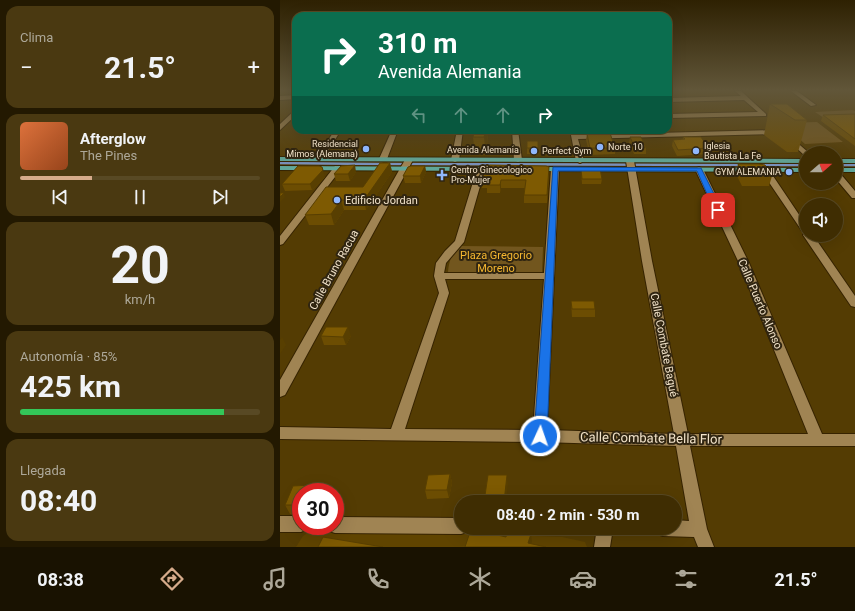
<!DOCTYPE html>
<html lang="es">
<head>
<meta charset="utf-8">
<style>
  body { margin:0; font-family:Roboto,sans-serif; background:#4a3911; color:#f1f3f6; height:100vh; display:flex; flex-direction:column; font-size:15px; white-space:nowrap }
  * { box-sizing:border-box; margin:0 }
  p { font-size:13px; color:#ada899 }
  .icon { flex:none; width:22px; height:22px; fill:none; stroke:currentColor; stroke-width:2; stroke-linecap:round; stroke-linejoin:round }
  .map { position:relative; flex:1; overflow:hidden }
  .side { display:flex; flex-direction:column; gap:6px; padding:6px; background:#231901; width:280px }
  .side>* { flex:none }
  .hud { position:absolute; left:12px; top:12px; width:380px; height:122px; border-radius:12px; box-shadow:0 4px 16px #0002,0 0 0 1px #584924; background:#0b6e4f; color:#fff; overflow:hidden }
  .needle { width:26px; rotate:70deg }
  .buttons { position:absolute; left:519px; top:146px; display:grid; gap:8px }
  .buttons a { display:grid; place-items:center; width:44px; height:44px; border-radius:50%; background:#3f2d02; box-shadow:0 4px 16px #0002,0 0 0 1px #584924; font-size:20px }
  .speed { position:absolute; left:12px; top:483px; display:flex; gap:8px; font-size:20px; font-weight:700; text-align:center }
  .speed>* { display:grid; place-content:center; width:52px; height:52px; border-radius:50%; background:#3f2d02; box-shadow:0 4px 16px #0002,0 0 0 1px #584924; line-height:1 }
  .speed .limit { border:6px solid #d22; background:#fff; color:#111 }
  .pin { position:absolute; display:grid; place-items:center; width:34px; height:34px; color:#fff; margin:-17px; border-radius:8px; box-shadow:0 2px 6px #0006 }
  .me { position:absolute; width:44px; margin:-22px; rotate:3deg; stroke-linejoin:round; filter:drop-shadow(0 0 3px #0008) }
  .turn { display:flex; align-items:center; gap:14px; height:84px; padding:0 20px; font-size:18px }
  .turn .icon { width:52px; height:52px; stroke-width:2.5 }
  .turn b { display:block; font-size:28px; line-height:34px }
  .lanes { display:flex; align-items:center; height:38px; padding:0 20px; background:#0003; justify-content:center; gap:20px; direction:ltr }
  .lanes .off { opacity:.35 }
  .big { font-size:30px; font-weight:700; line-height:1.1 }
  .side .widget { flex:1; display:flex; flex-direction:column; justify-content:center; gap:6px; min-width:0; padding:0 14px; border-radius:12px; background:#4a3911 }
  .side .dial { align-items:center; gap:0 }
  .dial b { font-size:52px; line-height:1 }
  .song { display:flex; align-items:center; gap:12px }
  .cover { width:48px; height:48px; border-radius:6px; background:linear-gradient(135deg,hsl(20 70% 55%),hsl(20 70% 35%)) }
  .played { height:4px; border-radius:2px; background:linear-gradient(90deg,#d6ab8b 30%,#584924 30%) }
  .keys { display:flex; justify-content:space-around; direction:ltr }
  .heat { display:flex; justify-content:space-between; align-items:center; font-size:22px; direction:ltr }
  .charge { height:6px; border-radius:3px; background:linear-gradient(90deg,#34c759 85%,#584924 0) }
  .trip { position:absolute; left:174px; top:495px; width:228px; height:40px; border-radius:20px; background:#3f2d02; box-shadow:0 4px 16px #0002,0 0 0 1px #584924; font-weight:700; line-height:40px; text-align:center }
  .tab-bar { display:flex; height:64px; justify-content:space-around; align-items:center; background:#191201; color:#ada899 }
  .tab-bar .icon { width:28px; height:28px }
  .tab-bar .selected { color:#d6ab8b }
  .tab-bar b { font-size:18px; color:#f1f3f6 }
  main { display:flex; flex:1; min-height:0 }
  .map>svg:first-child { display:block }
</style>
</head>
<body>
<main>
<section class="side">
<div class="widget"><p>Clima</p>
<div class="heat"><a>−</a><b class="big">21.5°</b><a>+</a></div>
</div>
<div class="widget">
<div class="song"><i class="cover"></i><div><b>Afterglow</b><p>The Pines</p></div></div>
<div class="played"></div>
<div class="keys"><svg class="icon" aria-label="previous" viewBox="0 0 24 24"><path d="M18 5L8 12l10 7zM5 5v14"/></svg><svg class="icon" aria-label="pause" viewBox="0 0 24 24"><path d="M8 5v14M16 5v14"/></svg><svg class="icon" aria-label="next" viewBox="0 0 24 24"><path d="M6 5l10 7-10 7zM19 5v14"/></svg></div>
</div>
<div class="widget dial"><b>20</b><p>km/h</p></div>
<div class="widget"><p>Autonomía · 85%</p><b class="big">425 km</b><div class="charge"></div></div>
<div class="widget"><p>Llegada</p><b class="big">08:40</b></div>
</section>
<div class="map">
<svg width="575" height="547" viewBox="0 0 575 547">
  <rect width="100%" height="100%" fill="#543c03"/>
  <!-- built -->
  <path fill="#604400" d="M 35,528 L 282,537 L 305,542 L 307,547 L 16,547 L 23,536 Z"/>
  <!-- green -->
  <path fill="#72561e" d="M 573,110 L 575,111 L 575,119 L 547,120 L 535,112 Z
    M 537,122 L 563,142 L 525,144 L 502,123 Z
    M 179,246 L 263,247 L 262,276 L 168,276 C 168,263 171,255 179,246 Z"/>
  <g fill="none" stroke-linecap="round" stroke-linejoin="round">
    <!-- stream -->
    <path stroke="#7991be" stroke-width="2.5" d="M 0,163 L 102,164
      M 108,164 L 460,165
      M 482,165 L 526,165
      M 556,165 L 575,165"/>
    <defs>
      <path id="minor" d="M 455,91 L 461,91 L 486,114 L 486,116 L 388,118 L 388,114 L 478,112 L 464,100 L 388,102 L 388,98 L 461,96 Z
        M 511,91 L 517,91 L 536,105 L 531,106 Z
        M 16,95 L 16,99 L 0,100 L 0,96 Z
        M 16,109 L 16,115 L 0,130 L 0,124 Z
        M 55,130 L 61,130 L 42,161 L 36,161 L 35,159 Z
        M 112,130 L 118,130 L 107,159 L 106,161 L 100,161 L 99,159 Z
        M 177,130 L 183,130 L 179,160 L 175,162 L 171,160 Z
        M 232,130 L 238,130 L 242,160 L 238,162 L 234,160 Z
        M 290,130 L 296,130 L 297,135 L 498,130 L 501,132 L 498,134 L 298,139 L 304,161 L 300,163 L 296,161 Z
        M 509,139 L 513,139 L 529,153 L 526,153 L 526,156 L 524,155 L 509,141 Z
        M 126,158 L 129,158 L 133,160 L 5,395 L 0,397 L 0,380 Z
        M 347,159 L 353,159 L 354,161 L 372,261 L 408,434 L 528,434 L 459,263 L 415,169 L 419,167 L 423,169 L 469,263 L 542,434 L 575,434 L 575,446 L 410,446 L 427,529 L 434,547 L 418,547 L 414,537 L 383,536 L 377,534 L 375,528 L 395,528 L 395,520 L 409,521 L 396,446 L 260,442 L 0,439 L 0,427 L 111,429 L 159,293 L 154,276 L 156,263 L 165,251 L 175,241 L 197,169 L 201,167 L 205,169 L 184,242 L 166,263 L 164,273 L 264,273 L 271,169 L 275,167 L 279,169 L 267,430 L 394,434 L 362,261 L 346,161 ZM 165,279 L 264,279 L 253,430 L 125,429 L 169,293 Z
        M 55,166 L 61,166 L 62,168 L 3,244 L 0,245 L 0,236 Z
        M 481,167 L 487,167 L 526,225 L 526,235 L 533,235 L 575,296 L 575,307 L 571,306 L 523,235 L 525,233 L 522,231 L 480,169 Z
        M 556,172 L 559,172 L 575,191 L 575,198 L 572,198 L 556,179 Z
        M 0,516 L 21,516 L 21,526 L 28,526 L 27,529 L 21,532 L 0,532 Z
        M 55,517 L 181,518 L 181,528 L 188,528 L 187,532 L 181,534 L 55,533 L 49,531 L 47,526 L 55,526 Z
        M 317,528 L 333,528 L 330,547 L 314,547 Z"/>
      <path id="major" d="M 0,157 L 526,159 L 526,163 L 0,161 Z
        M 556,159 L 575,159 L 575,163 L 556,163 Z
        M 0,166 L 218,167 L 222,169 L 218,171 L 0,170 Z
        M 253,167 L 526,168 L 526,172 L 256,171 L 253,171 Z
        M 556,168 L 575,168 L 575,172 L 556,172 Z"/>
    </defs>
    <!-- minor casing -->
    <use href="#minor" stroke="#362300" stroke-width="2"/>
    <!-- major casing -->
    <use href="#major" stroke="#362300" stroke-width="2"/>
    <!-- minor -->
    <use href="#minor" fill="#a08453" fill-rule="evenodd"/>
    <!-- major -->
    <use href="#major" fill="#60a799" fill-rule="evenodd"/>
  </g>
  <!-- wall -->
  <path fill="#6c4d02" d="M 490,104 L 527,120 L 518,152 L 507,152 L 484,135 Z
    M 575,114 L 575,146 L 541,121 L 543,115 Z
    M 207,130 L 208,145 L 206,155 L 195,155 L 193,137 Z
    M 307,134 L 335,148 L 335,154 L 310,155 L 306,140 Z
    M 350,137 L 366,147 L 366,154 L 354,154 L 349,143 Z
    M 403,137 L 428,148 L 427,154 L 397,156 L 392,146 L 393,140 L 403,140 Z
    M 258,141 L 258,154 L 247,154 L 247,148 Z
    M 110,163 L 112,172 L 86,210 L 64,210 L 54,225 L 29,225 L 25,215 L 83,187 Z
    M 458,164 L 492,176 L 489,186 L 462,186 L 456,174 Z
    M 145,166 L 146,172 L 141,183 L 125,183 L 123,176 Z
    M 301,169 L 322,179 L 321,184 L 302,184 Z
    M 76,172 L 70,181 L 56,181 L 54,174 Z
    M 269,174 L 267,203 L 244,203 L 244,195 L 245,188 L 221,188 L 220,193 L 207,193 L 207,188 L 202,188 L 202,181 Z
    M 45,177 L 32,190 L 5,191 L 2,184 Z
    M 291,301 L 315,309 L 315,317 L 292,317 Z
    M 41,336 L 71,336 L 66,345 L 44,345 Z
    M 170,474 L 172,483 L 169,498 L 147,499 L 145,490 Z
    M 21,492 L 21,514 L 10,514 L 5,505 Z"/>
  <!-- shaded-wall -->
  <path fill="#583f01" d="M 206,130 L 207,130 L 208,145 L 206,155 L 204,137 Z
    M 110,163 L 112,172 L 86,210 L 84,200 Z
    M 75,165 L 76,172 L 70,181 L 68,174 Z
    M 145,166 L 146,172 L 141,183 L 140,176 Z
    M 42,167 L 45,177 L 32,190 L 30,184 Z
    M 269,167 L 269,174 L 267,203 L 267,195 Z
    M 221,180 L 221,188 L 220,193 L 220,185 Z
    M 4,193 L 5,197 L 0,202 L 0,197 Z
    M 61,200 L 64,210 L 54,225 L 51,214 Z
    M 68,327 L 71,336 L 66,345 L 63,337 Z
    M 2,337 L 6,345 L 0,354 L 0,340 Z
    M 170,474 L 172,483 L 169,498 L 167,490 Z
    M 227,475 L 228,484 L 226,502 L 224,502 Z
    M 32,485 L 35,492 L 30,492 Z
    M 251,534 L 252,542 L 250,547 L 248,543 Z"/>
  <!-- building -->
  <path fill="#7e5a02" stroke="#583f01" d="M 490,104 L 507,104 L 527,120 L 515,120 Z
    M 575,114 L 575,139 L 543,115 Z
    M 195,130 L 206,130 L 204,137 L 193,137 Z
    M 330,133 L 335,148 L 310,148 L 307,134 Z
    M 350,137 L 361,137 L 366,147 L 355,148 Z
    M 403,137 L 421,137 L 428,148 L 398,150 L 393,140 L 405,139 Z
    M 247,141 L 258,141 L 258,148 L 247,148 Z
    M 100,163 L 110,163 L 84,200 L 61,200 L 51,214 L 25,215 L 46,187 L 83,187 Z
    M 458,164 L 479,164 L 485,165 L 492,176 L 464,176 Z
    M 75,165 L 68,174 L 54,174 L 61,166 Z
    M 210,165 L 266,166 L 269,167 L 267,195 L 244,195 L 246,180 L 221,180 L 220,185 L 207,185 L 208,181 L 202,181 L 206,166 Z
    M 18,166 L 39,166 L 42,167 L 43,170 L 30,184 L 2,184 Z
    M 131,166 L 145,166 L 140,176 L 123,176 L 128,167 Z
    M 301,169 L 320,169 L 322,179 L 302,179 Z
    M 0,193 L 4,193 L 0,197 Z
    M 291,301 L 314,301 L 315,309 L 292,309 Z
    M 46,327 L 68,327 L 63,337 L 41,336 Z
    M 170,474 L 167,490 L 145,490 L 148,475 Z
    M 208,475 L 227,475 L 224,502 L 204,502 Z
    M 32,485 L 30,492 L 21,492 L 21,505 L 5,505 L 13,486 Z
    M 191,529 L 226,537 L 228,529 L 251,534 L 248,543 L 266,547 L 185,547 Z
    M 43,537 L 103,547 L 38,547 Z"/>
  <!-- sky -->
  <linearGradient id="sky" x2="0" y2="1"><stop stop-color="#2e2102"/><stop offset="0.54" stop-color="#615639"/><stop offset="1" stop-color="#615639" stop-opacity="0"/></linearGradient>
  <rect width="575" height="167" fill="url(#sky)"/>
  <!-- route -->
  <path fill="#1a73e8" stroke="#114b97" d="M 273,167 L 421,168 L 442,210 L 438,212 L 434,210 L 417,171 L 278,171 L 267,436 L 265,440 L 260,441 L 256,440 L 254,436 Z"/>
  <!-- markers -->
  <g fill="#91b8fd" stroke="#302511" stroke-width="1.5">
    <circle cx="320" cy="147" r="4"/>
    <circle cx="86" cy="149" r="4"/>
    <circle cx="254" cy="151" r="4"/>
    <circle cx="416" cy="151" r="4"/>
    <circle cx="509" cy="172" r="4"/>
    <path d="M160 169h4v4h4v4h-4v4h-4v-4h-4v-4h4z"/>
    <circle cx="57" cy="200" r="4"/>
  </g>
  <g text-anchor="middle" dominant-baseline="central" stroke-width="4" stroke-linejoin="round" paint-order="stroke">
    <!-- far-poi labels -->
    <g font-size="9" fill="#f2e3ca" stroke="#302511" text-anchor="start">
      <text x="78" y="144" text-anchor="end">Residencial<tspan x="78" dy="10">Mimos (Alemana)</tspan></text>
      <text x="424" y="146">Iglesia<tspan x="424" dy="10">Bautista La Fe</tspan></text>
      <text x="328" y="147">Norte 10</text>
      <text x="262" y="151">Perfect Gym</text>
      <text x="171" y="170">Centro Ginecologico<tspan x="171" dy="10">Pro-Mujer</tspan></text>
      <text x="501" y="172" text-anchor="end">GYM ALEMANIA</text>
    </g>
    <!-- far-street labels -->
    <g font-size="9" fill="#f2e3ca" stroke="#302511">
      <text x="203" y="150">Avenida Alemania</text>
    </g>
    <!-- poi labels -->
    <g font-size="11" fill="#f2e3ca" stroke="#302511" text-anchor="start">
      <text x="65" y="200">Edificio Jordan</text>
    </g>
    <!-- park labels -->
    <g font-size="11" fill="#f5b730" stroke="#302511">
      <text x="216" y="255">Plaza Gregorio<tspan x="216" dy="13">Moreno</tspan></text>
    </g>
    <!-- street labels -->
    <g font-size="11" fill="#f2e3ca" stroke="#302511">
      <text transform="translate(54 270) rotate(-61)">Calle Bruno Racua</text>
      <text transform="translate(480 304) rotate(67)">Calle Puerto Alonso</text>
      <text transform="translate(384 345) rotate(79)">Calle Combate Bagué</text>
    </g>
    <!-- near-street labels -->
    <g font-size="13" fill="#f2e3ca" stroke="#302511">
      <text transform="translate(371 438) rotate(1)">Calle Combate Bella Flor</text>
    </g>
  </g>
</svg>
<div class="buttons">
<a><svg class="needle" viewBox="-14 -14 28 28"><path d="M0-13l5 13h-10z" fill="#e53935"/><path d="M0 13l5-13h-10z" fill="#ada899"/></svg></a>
<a><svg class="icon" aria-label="sound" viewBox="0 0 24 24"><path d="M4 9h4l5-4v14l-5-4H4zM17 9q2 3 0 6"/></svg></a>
</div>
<div class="speed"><div class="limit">30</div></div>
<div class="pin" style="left:438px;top:210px;background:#d93025"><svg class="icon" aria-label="arrive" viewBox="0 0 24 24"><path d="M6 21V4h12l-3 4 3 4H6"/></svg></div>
<svg class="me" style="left:260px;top:436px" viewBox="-20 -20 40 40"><circle r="17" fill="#1a73e8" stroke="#fff" stroke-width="3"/><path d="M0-11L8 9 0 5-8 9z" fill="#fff"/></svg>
<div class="trip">08:40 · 2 min · 530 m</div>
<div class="hud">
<div class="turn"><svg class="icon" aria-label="right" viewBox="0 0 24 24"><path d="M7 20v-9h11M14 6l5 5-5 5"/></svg><div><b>310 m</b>Avenida Alemania</div></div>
<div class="lanes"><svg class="icon off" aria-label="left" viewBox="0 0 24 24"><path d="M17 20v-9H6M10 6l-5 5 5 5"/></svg><svg class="icon off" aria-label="ahead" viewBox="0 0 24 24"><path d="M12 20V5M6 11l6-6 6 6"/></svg><svg class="icon off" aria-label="ahead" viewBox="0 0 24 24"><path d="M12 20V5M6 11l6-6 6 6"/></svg><svg class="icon" aria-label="right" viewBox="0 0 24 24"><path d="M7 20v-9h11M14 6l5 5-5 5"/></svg></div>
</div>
</div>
</main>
<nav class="tab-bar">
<b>08:38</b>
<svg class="icon selected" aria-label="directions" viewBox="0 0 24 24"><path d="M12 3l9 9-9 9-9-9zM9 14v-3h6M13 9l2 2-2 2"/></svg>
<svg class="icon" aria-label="music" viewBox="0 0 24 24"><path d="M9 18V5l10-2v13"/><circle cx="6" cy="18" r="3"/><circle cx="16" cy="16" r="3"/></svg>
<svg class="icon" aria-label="phone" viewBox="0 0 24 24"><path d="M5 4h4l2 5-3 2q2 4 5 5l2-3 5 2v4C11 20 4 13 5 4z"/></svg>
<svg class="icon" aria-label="climate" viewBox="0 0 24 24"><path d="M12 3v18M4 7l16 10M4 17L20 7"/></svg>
<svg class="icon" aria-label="car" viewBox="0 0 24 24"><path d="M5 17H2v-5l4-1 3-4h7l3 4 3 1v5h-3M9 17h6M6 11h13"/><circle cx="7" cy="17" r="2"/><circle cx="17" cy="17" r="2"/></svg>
<svg class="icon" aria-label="filters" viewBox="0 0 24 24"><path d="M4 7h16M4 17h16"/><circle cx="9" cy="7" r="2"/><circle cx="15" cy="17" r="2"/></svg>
<b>21.5°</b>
</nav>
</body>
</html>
